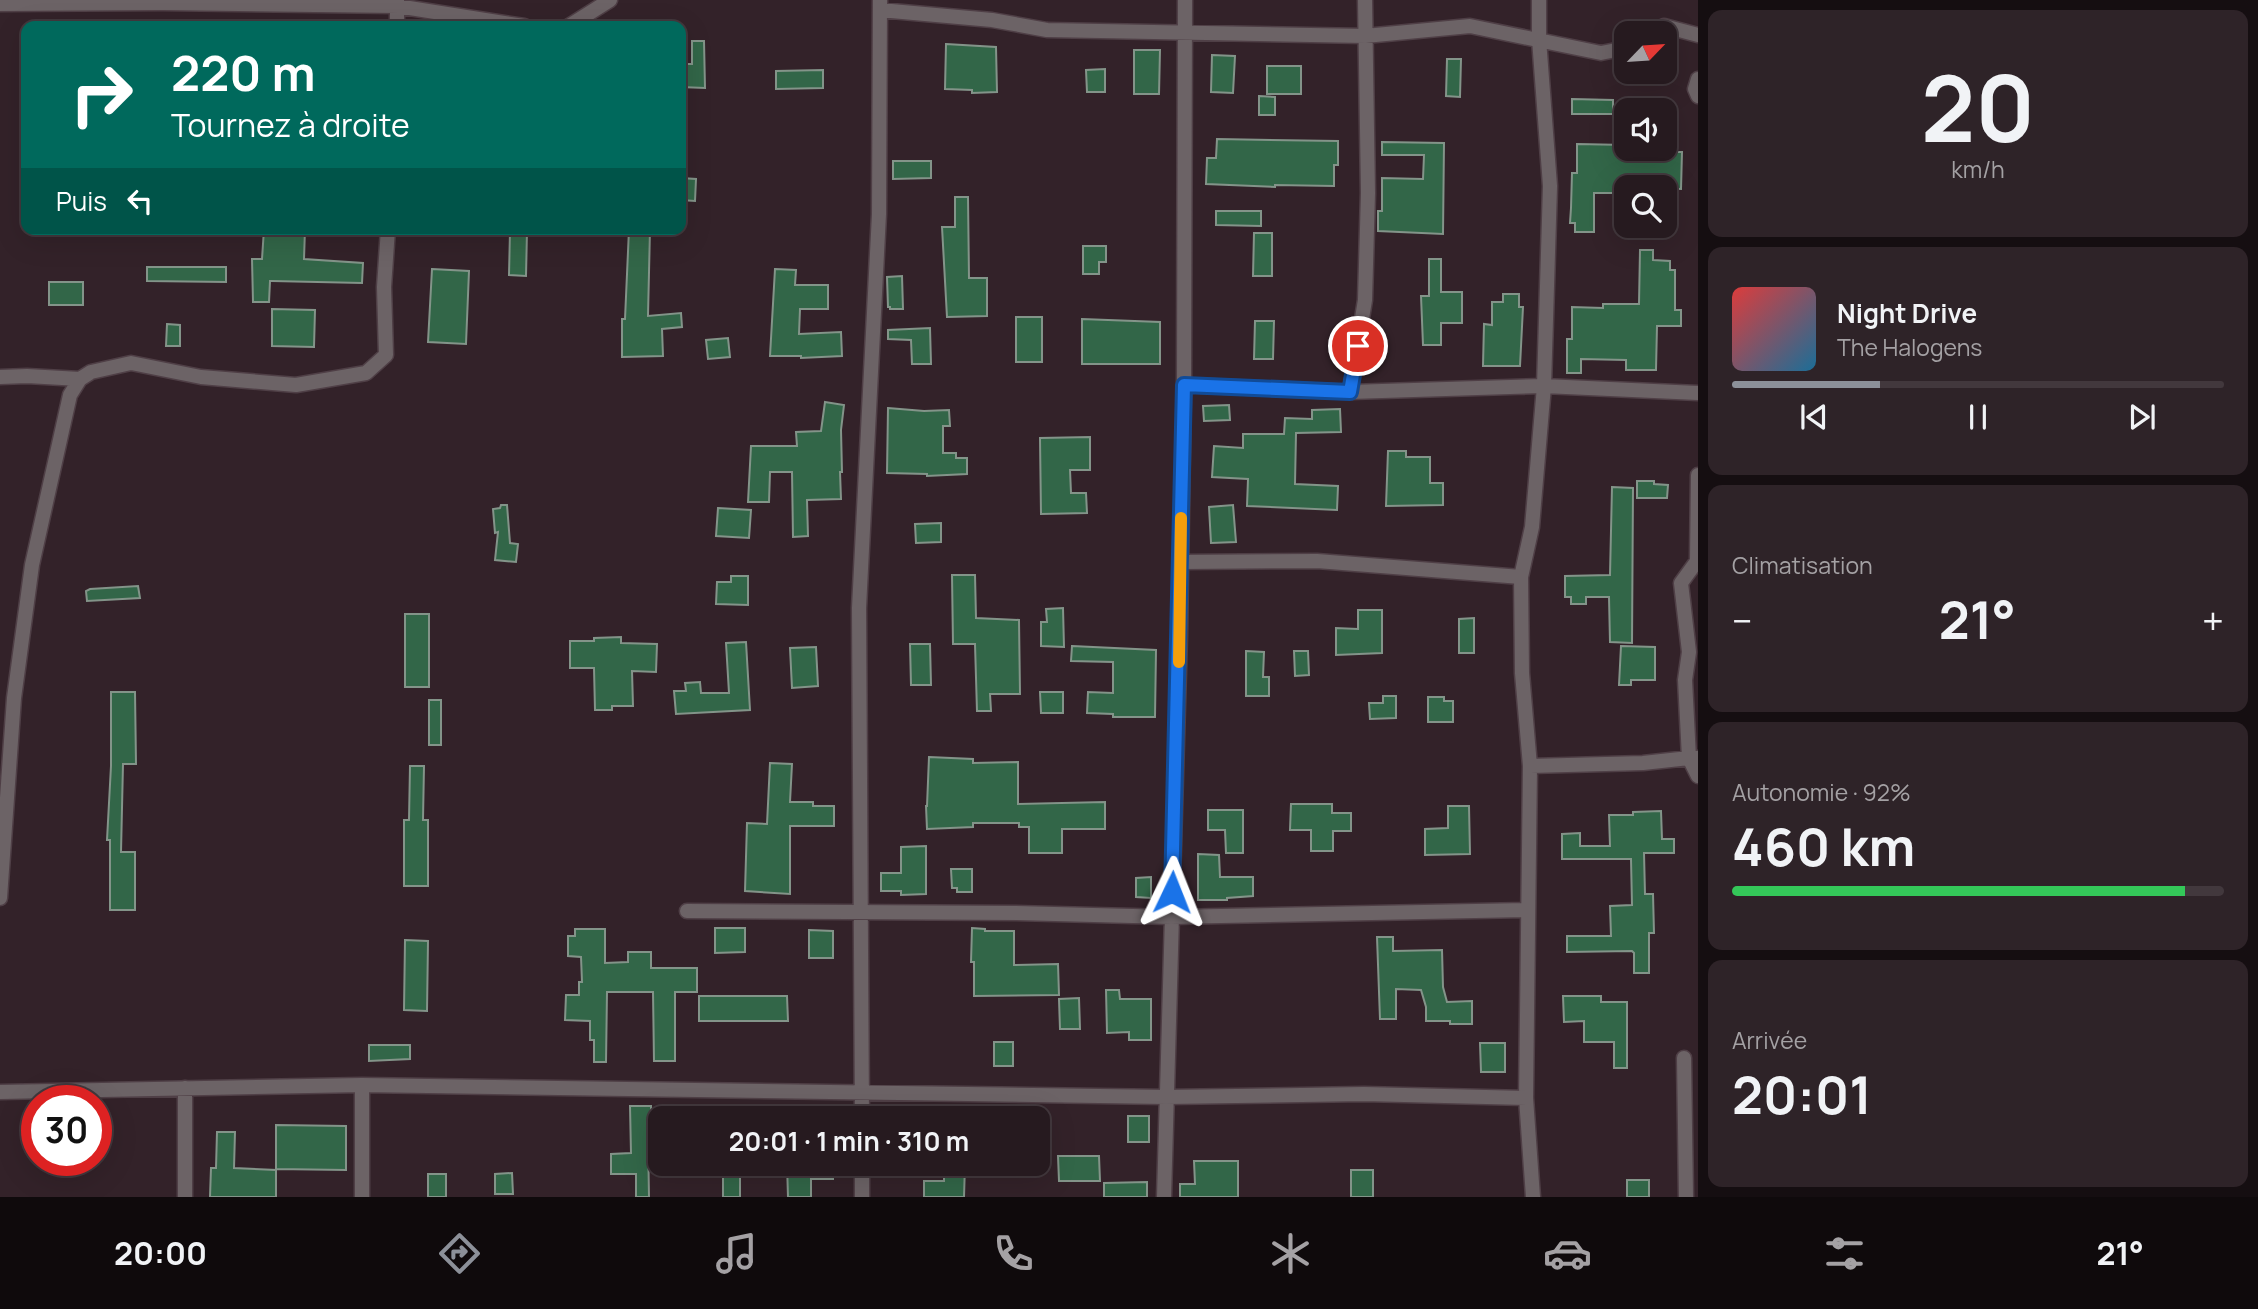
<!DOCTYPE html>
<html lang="fr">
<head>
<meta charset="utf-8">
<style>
  body { margin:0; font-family:Manrope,sans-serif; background:#2e2328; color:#f1f3f6; height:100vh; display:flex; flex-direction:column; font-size:26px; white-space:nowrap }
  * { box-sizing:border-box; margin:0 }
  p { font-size:23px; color:#a4a1a4 }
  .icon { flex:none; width:38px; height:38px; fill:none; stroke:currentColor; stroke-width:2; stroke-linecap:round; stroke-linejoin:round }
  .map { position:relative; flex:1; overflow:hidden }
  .drawer { display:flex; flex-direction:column; gap:10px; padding:10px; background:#150e11; width:560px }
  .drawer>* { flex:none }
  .hud { position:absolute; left:21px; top:21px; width:665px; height:214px; border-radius:14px; box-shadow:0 7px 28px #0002,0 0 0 2px #42383d; background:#00695c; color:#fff; overflow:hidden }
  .needle { width:46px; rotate:65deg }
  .fabs { position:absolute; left:1614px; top:21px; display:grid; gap:14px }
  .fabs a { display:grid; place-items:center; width:63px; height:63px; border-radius:14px; background:#261a1f; box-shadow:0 7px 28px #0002,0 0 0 2px #42383d; font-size:35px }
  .speed { position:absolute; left:21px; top:1085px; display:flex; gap:14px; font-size:35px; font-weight:700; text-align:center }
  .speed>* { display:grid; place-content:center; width:91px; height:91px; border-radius:50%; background:#261a1f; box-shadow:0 7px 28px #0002,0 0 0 2px #42383d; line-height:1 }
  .speed .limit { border:10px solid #d22; background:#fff; color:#111 }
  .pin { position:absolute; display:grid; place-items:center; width:60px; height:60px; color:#fff; margin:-30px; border:4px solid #fff; border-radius:50%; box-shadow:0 2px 7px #0007 }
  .me { position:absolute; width:77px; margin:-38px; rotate:2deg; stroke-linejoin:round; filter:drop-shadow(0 0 5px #0008) }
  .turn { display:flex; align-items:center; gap:24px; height:147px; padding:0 35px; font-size:32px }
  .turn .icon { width:91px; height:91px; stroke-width:2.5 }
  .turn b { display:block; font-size:49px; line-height:60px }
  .then { display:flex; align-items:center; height:66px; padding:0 35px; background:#0003; gap:14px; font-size:26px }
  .big { font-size:52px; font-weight:700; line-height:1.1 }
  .drawer .tile { flex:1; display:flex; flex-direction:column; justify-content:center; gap:10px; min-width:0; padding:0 24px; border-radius:14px; background:#2e2328 }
  .drawer .dial { align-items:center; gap:0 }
  .dial b { font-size:91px; line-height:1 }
  .song { display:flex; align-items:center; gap:21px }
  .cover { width:84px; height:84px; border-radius:10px; background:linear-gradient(135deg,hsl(0 70% 55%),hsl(200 70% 35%)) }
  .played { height:7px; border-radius:4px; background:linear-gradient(90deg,#8c9099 30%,#42383d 30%) }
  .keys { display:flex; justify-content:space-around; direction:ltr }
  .heat { display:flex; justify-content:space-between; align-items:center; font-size:38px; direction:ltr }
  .charge { height:10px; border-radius:5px; background:linear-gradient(90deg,#34c759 92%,#42383d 0) }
  .trip { position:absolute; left:648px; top:1106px; width:402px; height:70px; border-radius:14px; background:#261a1f; box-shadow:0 7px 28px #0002,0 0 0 2px #42383d; font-weight:700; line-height:70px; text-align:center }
  .tabs { display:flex; height:112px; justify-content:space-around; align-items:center; background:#0f0a0c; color:#a4a1a4 }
  .tabs .icon { width:49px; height:49px }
  .tabs .active { color:#8c9099 }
  .tabs b { font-size:32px; color:#f1f3f6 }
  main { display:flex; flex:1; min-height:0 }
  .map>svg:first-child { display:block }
</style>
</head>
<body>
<main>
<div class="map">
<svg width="1698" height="1197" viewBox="0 0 1698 1197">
  <rect width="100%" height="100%" fill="#332229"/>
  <!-- building -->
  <path fill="#326648" stroke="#839489" stroke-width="2" d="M 692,41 L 704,41 L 705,88 L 681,87 L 681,64 L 692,64 Z
    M 946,44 L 996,47 L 997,92 L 972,93 L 972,90 L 945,89 Z
    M 1134,50 L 1160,50 L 1159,94 L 1134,94 Z
    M 1212,55 L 1235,56 L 1233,93 L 1211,92 Z
    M 1447,59 L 1461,59 L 1460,97 L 1446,96 Z
    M 1267,66 L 1301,66 L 1301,94 L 1267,94 Z
    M 1105,69 L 1105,92 L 1087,92 L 1086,70 Z
    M 823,70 L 823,88 L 776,89 L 776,71 Z
    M 1259,96 L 1275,97 L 1275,115 L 1259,115 Z
    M 1572,99 L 1613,100 L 1613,114 L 1572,114 Z
    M 1217,139 L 1338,141 L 1338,165 L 1334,165 L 1334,186 L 1275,185 L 1275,187 L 1206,184 L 1207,158 L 1216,158 Z
    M 1382,142 L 1444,143 L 1443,234 L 1378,231 L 1378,211 L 1382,211 L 1382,178 L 1423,179 L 1424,155 L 1382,155 Z
    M 1577,144 L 1626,145 L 1626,149 L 1638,149 L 1638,156 L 1669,157 L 1669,152 L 1682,152 L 1681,189 L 1626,187 L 1626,193 L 1594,193 L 1594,232 L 1575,232 L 1575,223 L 1570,223 L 1571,208 L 1572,173 L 1577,173 Z
    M 893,161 L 931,161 L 931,178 L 893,179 Z
    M 681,178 L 696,179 L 695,201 L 681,200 Z
    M 955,197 L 968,197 L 969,278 L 987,278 L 987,316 L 947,317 L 942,227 L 955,227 Z
    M 1216,211 L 1261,211 L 1261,226 L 1216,225 Z
    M 264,229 L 305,229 L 304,259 L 363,263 L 362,283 L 272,281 L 270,281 L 269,302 L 253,302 L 252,259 L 262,259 Z
    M 629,229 L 650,229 L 648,316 L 681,313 L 682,327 L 662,329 L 663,356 L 622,357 L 622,319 L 625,319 Z
    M 510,231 L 527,231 L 526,276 L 509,275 Z
    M 1254,233 L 1272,233 L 1272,276 L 1253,276 Z
    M 1083,246 L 1106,246 L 1106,262 L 1099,262 L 1099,274 L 1083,274 Z
    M 1640,250 L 1653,250 L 1653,260 L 1670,261 L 1670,270 L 1675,270 L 1675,310 L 1681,310 L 1681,326 L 1657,326 L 1656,370 L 1626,370 L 1626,360 L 1581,359 L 1581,373 L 1567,373 L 1567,339 L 1572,339 L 1572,307 L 1603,308 L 1603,304 L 1639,304 Z
    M 1429,259 L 1441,259 L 1441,292 L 1462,292 L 1462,323 L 1441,323 L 1441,345 L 1423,345 L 1421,296 L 1429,296 Z
    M 147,267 L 226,267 L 226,282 L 147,281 Z
    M 432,269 L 469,271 L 466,344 L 428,342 Z
    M 775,269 L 796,270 L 795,285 L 828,285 L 828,309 L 800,309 L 799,334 L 841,332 L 842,356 L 801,358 L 801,356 L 770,356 Z
    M 902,276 L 903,309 L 890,309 L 890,307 L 888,307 L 887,277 Z
    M 49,282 L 83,282 L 83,305 L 49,305 Z
    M 1503,294 L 1519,294 L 1519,307 L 1523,307 L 1520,366 L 1483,366 L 1484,324 L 1492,325 L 1492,302 L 1503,302 Z
    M 272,309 L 315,310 L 314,347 L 272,346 Z
    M 1016,317 L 1042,317 L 1042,362 L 1016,362 Z
    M 1082,319 L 1160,322 L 1160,364 L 1082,364 Z
    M 1255,321 L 1274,321 L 1273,359 L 1254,359 Z
    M 167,324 L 180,325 L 180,346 L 166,346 Z
    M 930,328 L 931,364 L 912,364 L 911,340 L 888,339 L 888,330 Z
    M 728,338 L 730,357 L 708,359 L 706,340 Z
    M 825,402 L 844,405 L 841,430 L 842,472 L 840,472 L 841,499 L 807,500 L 808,536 L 793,537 L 792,472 L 770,472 L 769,502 L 748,502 L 751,446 L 797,446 L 796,432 L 821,431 Z
    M 1229,405 L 1230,420 L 1204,421 L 1203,406 Z
    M 888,408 L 924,411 L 949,410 L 950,426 L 943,426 L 943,453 L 956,453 L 956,458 L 967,458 L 967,474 L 927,476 L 927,474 L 887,473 Z
    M 1340,409 L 1341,432 L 1296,433 L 1295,484 L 1338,486 L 1337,510 L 1247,506 L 1248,479 L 1212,477 L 1214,446 L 1243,448 L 1243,434 L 1284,434 L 1285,418 L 1312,419 L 1312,410 Z
    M 1090,437 L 1090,470 L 1070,470 L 1071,493 L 1086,493 L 1087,513 L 1041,514 L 1040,438 Z
    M 1388,451 L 1406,451 L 1406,457 L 1430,457 L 1430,483 L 1443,483 L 1443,505 L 1386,506 Z
    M 1637,481 L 1654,481 L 1654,484 L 1668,485 L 1667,498 L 1637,498 Z
    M 1612,487 L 1633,488 L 1632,643 L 1610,642 L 1609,597 L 1586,597 L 1586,604 L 1571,604 L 1571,597 L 1565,597 L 1565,576 L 1610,575 Z
    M 501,505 L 507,505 L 510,543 L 518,544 L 516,562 L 495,560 L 498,532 L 495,533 L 493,509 L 500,508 Z
    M 1233,505 L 1236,542 L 1211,543 L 1209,507 Z
    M 718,508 L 751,510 L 749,538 L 716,536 Z
    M 941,523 L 941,542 L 916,543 L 915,524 Z
    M 952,575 L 975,575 L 976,618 L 1019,620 L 1020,694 L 990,694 L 991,711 L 977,711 L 975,644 L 953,644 Z
    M 731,576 L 748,576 L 748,605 L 716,604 L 717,582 L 731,582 Z
    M 138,586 L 140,598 L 87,601 L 86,591 L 90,589 Z
    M 1063,608 L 1064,647 L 1041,646 L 1041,622 L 1047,622 L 1046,609 Z
    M 1358,610 L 1382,610 L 1382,653 L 1336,655 L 1336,628 L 1358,629 Z
    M 405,614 L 429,614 L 429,687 L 405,687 Z
    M 1474,618 L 1474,653 L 1459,653 L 1459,619 Z
    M 621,637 L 621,643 L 657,644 L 656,672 L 632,671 L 633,706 L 612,706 L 612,710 L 595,710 L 594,668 L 570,668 L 570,641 L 594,641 L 594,638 Z
    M 746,642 L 750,710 L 676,714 L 674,691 L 686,691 L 685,683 L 700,682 L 701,693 L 729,693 L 726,643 Z
    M 910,644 L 930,644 L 931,685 L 911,685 Z
    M 1072,646 L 1156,650 L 1155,717 L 1113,717 L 1113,714 L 1087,713 L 1088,692 L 1113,693 L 1113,662 L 1071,661 Z
    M 1621,646 L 1655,647 L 1655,680 L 1631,680 L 1631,685 L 1619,685 Z
    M 816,647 L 818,686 L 792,688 L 790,648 Z
    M 1246,651 L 1264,652 L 1263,677 L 1269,677 L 1269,696 L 1246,696 Z
    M 1294,651 L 1308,651 L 1309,675 L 1295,676 Z
    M 111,692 L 135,692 L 136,764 L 123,764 L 121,852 L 135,852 L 135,910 L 110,910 L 110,840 L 107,840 L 111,766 Z
    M 1040,692 L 1063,692 L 1063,713 L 1041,713 Z
    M 1383,696 L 1396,696 L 1396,718 L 1370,719 L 1369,703 L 1383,703 Z
    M 1428,697 L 1444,697 L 1444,701 L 1453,701 L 1453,722 L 1428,722 Z
    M 429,700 L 441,700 L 441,745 L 429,745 Z
    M 929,757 L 973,759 L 973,763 L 1018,762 L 1018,804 L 1105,802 L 1105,829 L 1062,829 L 1062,853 L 1029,853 L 1029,827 L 1019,827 L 1019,823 L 973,823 L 973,827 L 927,829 L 926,806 L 927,806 Z
    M 770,763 L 792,764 L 790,802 L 813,802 L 813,806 L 834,806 L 834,826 L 790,826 L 790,894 L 745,891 L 747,823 L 767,824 Z
    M 410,766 L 424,766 L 423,820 L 428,820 L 428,886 L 404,886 L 404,820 L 409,820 Z
    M 1291,804 L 1332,804 L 1332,813 L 1351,813 L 1351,831 L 1333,831 L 1333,851 L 1311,851 L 1311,830 L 1290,830 Z
    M 1448,806 L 1469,806 L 1470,854 L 1425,855 L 1425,829 L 1448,828 Z
    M 1208,810 L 1243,810 L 1243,853 L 1226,853 L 1225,830 L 1208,830 Z
    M 1661,811 L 1662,839 L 1674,839 L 1674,853 L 1644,853 L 1645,894 L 1653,894 L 1654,933 L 1649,933 L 1649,973 L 1634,973 L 1634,953 L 1632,951 L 1567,952 L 1567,936 L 1611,936 L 1610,906 L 1632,905 L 1631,859 L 1562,859 L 1562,834 L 1580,833 L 1580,846 L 1610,846 L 1609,815 L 1633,815 L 1633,812 Z
    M 926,846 L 926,894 L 901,895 L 901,891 L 881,891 L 881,873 L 901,873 L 901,847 Z
    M 1198,854 L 1219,855 L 1220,877 L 1253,877 L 1253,896 L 1227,898 L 1227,900 L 1198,900 Z
    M 951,869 L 972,869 L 972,892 L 957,892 L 957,888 L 952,888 Z
    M 1151,877 L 1151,898 L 1136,897 L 1136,878 Z
    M 715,928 L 745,928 L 745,952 L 715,953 Z
    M 972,928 L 985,929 L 985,931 L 1014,931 L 1014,965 L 1058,964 L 1059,995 L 974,996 L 974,962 L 971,962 Z
    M 575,929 L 605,929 L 605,963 L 628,962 L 628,952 L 651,952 L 651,968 L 697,968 L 697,992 L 675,992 L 675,1061 L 654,1061 L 653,992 L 607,992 L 606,1062 L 594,1062 L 594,1040 L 590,1040 L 590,1021 L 565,1020 L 566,995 L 579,995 L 579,982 L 582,982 L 581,957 L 568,956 L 568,936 L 575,936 Z
    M 809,930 L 833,931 L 833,958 L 809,958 Z
    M 1377,937 L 1393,937 L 1393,951 L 1442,950 L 1443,987 L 1447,1002 L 1472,1001 L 1472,1024 L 1450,1024 L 1450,1021 L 1426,1021 L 1426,1007 L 1421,990 L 1396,989 L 1396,1019 L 1380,1019 Z
    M 405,940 L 428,941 L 427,1011 L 404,1010 Z
    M 1106,990 L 1119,990 L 1120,999 L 1151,999 L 1151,1040 L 1129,1040 L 1129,1032 L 1107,1033 Z
    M 699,996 L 787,996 L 788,1021 L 699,1021 Z
    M 1563,996 L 1601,996 L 1601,1002 L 1627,1002 L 1627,1068 L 1614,1068 L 1614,1042 L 1584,1042 L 1584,1021 L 1564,1022 Z
    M 1079,998 L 1080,1029 L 1060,1029 L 1059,999 Z
    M 994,1042 L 1013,1042 L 1013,1066 L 994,1066 Z
    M 1480,1043 L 1505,1043 L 1505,1072 L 1481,1072 Z
    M 369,1045 L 410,1045 L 410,1059 L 369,1061 Z
    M 630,1106 L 651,1106 L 651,1138 L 648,1138 L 649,1197 L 636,1197 L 636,1174 L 611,1174 L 611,1154 L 631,1153 Z
    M 1128,1116 L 1149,1116 L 1149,1142 L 1128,1142 Z
    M 276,1125 L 346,1126 L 346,1170 L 276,1169 Z
    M 217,1132 L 235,1132 L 234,1168 L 276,1170 L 276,1197 L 210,1197 L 211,1168 L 216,1168 Z
    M 1058,1156 L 1099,1156 L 1100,1181 L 1059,1181 Z
    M 1194,1161 L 1238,1161 L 1238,1197 L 1180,1197 L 1180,1184 L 1195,1184 Z
    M 787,1164 L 833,1164 L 833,1179 L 811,1179 L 811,1197 L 788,1197 Z
    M 944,1164 L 965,1164 L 964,1197 L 924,1197 L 924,1181 L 944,1181 Z
    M 1351,1170 L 1373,1170 L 1373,1197 L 1351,1197 Z
    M 512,1173 L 513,1194 L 495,1194 L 495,1174 Z
    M 428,1174 L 446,1174 L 446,1197 L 428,1197 Z
    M 723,1175 L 740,1175 L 740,1197 L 723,1197 Z
    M 1627,1180 L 1649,1180 L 1649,1197 L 1627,1197 Z
    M 1147,1182 L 1147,1197 L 1104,1197 L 1104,1183 Z"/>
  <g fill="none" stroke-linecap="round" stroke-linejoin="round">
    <defs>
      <path id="minor" d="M 0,4 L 163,3 L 397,6 L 524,26
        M 880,10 L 992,20 L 1047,30 L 1365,36 L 1470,26 L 1601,53 L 1626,48
        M 397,26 L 397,0
        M 569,26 L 610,0
        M 1651,33 L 1664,26 L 1698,35
        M 1698,79 L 1695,89 L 1698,96
        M 0,377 L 27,376 L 80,379
        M 1184,385 L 1350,392 L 1365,300 L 1368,193 L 1365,0
        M 1350,392 L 1544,386 L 1698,393
        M 1181,562 L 1317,561 L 1521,577
        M 1697,758 L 1689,758 L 1698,776
        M 1530,766 L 1643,763 L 1689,758 L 1685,680 L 1689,652 L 1681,583 L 1697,561 L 1698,475
        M 0,898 L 14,698 L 32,565 L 70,395 L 80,379 L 91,372 L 131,363 L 201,377 L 296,385 L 366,373 L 386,355 L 384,287 L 388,229
        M 687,911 L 1016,913 L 1171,917 L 1528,910
        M 1684,1058 L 1686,1197
        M 362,1085 L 362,1197
        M 0,1092 L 362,1085 L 1166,1097 L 1364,1094 L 1526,1098
        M 862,1118 L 859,608 L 879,214 L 880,0
        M 185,1197 L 185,1088
        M 862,1197 L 862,1164
        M 1164,1197 L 1180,634 L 1184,385 L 1185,0
        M 1533,1197 L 1526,1098 L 1530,766 L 1522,673 L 1521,577 L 1532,527 L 1544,386 L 1550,186 L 1539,39 L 1539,0"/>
    </defs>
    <!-- minor casing -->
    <use href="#minor" stroke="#4f3f46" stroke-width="17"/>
    <!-- minor -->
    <use href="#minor" stroke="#6c6366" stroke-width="14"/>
  </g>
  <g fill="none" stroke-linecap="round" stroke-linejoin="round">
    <defs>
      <path id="route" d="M 1172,892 L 1184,385 L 1350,392 L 1358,346"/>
    </defs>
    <!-- route casing -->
    <use href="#route" stroke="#114b97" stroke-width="18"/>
    <!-- route -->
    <use href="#route" stroke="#1a73e8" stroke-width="12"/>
    <!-- slow -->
    <path stroke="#f59e0b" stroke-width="12" d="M 1179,662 L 1181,518"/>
  </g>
</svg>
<div class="fabs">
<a><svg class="needle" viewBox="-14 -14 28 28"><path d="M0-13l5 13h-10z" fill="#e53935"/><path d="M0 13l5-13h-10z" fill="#a4a1a4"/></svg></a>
<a><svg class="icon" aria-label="sound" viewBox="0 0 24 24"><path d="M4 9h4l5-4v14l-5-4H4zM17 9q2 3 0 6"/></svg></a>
<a><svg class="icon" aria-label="search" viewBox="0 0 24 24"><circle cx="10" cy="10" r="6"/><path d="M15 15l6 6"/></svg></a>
</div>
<div class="speed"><div class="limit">30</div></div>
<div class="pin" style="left:1358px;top:346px;background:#d93025"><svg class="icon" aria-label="arrive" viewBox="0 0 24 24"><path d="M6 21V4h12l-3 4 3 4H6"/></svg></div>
<svg class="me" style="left:1172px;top:892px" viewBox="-20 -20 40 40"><path d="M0-17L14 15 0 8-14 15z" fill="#1a73e8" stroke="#fff" stroke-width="4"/></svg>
<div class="trip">20:01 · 1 min · 310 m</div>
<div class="hud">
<div class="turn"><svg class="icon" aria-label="right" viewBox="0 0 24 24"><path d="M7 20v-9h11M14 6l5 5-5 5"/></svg><div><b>220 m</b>Tournez à droite</div></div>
<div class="then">Puis<svg class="icon" aria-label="left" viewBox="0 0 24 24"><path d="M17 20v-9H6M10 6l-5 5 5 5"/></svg></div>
</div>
</div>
<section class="drawer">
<div class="tile dial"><b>20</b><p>km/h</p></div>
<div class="tile">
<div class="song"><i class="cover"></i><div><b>Night Drive</b><p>The Halogens</p></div></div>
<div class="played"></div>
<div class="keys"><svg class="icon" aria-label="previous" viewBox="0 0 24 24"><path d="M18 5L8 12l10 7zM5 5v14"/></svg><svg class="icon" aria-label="pause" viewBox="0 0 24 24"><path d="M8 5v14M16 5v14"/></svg><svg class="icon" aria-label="next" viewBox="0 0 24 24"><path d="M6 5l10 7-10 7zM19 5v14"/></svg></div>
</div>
<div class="tile"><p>Climatisation</p>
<div class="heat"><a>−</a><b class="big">21°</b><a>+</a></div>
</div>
<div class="tile"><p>Autonomie · 92%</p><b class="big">460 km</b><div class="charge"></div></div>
<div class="tile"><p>Arrivée</p><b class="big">20:01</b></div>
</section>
</main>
<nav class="tabs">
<b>20:00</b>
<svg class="icon active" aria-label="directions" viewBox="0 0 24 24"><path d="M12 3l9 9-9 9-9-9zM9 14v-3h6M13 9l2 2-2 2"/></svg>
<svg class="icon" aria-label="music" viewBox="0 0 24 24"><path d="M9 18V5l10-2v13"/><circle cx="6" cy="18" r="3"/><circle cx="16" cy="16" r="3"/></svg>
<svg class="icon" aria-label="phone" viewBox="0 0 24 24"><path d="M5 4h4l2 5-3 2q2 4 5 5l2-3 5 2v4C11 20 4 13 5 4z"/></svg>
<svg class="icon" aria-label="climate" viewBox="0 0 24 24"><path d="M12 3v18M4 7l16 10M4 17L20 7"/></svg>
<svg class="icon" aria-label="car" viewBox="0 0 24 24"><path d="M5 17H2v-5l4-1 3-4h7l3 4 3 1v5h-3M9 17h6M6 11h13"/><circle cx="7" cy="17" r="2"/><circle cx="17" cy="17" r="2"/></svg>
<svg class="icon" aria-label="filters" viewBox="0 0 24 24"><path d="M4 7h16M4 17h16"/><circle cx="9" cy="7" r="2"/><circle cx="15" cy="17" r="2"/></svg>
<b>21°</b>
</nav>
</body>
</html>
